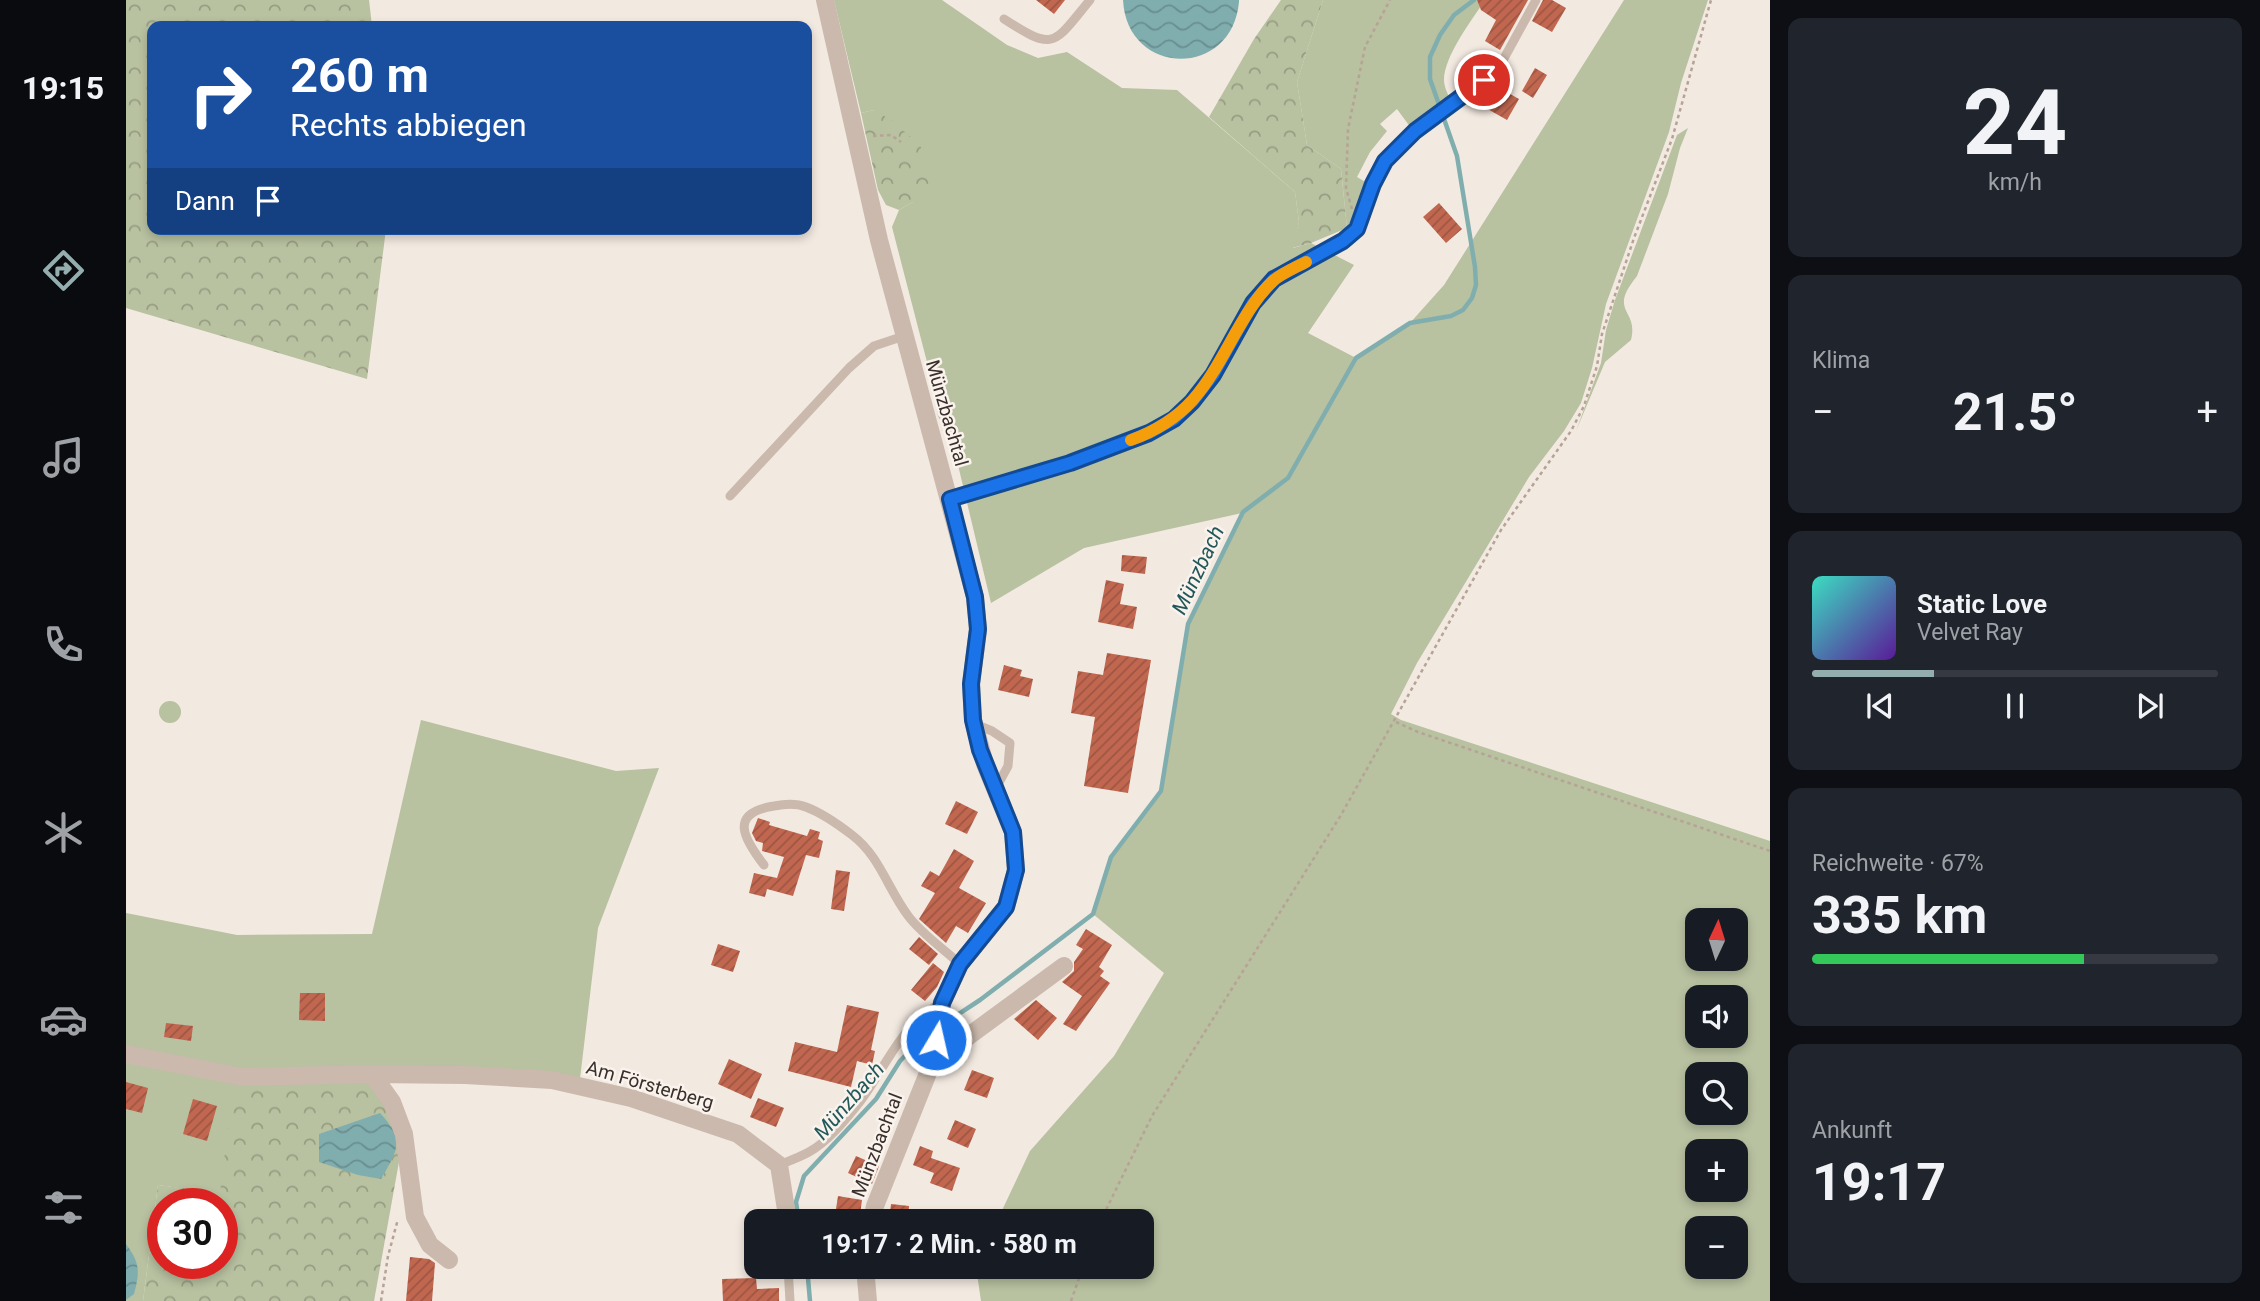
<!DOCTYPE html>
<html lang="de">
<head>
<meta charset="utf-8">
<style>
  body { margin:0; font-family:Roboto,sans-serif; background:#20242c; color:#f1f3f6; height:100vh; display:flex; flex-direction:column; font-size:26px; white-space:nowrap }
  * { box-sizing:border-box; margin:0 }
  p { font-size:23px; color:#9ea1a6 }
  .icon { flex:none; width:38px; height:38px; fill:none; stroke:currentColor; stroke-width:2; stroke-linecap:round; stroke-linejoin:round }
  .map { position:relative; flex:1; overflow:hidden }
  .side { display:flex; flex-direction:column; gap:18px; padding:18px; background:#0d0f14; width:490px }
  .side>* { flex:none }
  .hud { position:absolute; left:21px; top:21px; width:665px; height:214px; border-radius:14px; box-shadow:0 4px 10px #0003; background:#1a4fa0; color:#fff; overflow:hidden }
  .needle { width:46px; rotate:4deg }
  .buttons { position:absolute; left:1559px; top:908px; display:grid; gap:14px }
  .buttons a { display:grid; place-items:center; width:63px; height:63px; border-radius:14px; background:#171b24; box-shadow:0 4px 10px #0003; font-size:35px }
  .speed { position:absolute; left:21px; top:1188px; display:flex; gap:14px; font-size:35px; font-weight:700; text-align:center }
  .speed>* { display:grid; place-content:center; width:91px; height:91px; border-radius:50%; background:#171b24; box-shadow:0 4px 10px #0003; line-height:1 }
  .speed .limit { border:10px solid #d22; background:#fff; color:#111 }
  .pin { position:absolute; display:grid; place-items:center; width:60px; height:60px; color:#fff; margin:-30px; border:4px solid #fff; border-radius:50%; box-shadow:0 2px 7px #0007 }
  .me { position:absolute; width:77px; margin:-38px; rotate:9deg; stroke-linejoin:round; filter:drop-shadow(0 0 5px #0008) }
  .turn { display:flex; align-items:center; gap:24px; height:147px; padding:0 28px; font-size:32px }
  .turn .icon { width:91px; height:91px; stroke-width:2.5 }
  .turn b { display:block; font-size:49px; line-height:60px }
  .then { display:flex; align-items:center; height:66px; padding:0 28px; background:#0003; gap:14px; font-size:26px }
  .big { font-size:52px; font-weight:700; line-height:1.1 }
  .side .widget { flex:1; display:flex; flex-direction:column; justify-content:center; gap:10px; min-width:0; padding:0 24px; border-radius:14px; background:#20242c }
  .side .dial { align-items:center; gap:0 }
  .dial b { font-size:91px; line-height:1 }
  .song { display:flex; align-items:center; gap:21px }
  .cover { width:84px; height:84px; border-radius:10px; background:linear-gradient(135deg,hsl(170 70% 55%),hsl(270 70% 35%)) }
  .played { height:7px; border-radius:4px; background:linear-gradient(90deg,#94adaf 30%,#363941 30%) }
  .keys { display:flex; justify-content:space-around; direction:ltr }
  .heat { display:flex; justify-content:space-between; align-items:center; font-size:38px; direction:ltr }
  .charge { height:10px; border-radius:5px; background:linear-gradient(90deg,#34c759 67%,#363941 0) }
  .trip { position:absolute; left:618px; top:1209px; width:410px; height:70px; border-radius:14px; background:#171b24; box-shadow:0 4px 10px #0003; font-weight:700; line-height:70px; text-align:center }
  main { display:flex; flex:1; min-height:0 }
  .dock { display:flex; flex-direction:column; width:126px; justify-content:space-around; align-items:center; background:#090b0e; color:#9ea1a6 }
  .dock .icon { width:49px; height:49px }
  .dock .current { color:#94adaf }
  .dock b { font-size:32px; color:#f1f3f6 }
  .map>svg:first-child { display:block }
</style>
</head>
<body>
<main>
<nav class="dock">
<b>19:15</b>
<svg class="icon current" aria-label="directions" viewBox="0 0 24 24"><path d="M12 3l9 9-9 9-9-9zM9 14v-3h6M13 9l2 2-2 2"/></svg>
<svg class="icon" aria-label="music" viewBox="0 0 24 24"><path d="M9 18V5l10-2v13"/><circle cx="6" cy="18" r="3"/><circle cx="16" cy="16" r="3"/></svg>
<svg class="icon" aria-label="phone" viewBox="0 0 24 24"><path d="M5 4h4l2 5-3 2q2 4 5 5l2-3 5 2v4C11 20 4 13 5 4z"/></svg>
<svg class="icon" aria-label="climate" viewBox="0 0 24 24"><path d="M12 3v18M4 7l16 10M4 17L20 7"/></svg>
<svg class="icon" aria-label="car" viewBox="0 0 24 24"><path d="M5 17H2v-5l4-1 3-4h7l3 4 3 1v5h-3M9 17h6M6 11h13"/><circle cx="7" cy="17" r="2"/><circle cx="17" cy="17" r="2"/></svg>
<svg class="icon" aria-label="filters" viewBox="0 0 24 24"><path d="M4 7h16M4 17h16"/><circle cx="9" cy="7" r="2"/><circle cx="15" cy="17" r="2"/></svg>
</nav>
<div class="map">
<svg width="1644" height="1301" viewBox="0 0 1644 1301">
  <defs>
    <pattern id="forest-crowns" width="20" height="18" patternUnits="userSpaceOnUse" patternTransform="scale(1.75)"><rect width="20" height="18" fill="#b8c1a0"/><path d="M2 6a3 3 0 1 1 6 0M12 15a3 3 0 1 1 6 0" fill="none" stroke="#979d83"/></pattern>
    <pattern id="water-waves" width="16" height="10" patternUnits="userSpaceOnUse" patternTransform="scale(1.75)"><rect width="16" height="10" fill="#80aeaf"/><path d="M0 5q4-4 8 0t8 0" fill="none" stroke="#6a8e8f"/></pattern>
    <pattern id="building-hatch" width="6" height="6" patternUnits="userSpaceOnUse" patternTransform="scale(1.75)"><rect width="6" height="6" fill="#c16750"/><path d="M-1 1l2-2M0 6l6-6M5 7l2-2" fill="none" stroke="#9e5543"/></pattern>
  </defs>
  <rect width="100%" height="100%" fill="#f2e9e0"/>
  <!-- green -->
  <path fill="#b8c1a0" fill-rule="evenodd" d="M 708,0 L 816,0 L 881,45 L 912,58 L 941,52 L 996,88 L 1051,90 L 1169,192 L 1173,222 L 1167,248 L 1185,243 L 1228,265 L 1182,333 L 1230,358 L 1284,323 L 1318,285 L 1498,0 L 1582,0 L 1555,83 L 1543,132 L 1480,304 L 1466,368 L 1455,403 L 1438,431 L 1403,477 L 1291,663 L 1265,714 L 1275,720 L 1644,841 L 1644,1301 L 855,1301 L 850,1267 L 1015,1267 L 1015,1222 L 871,1221 L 904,1151 L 988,1056 L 1038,973 L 967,914 L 985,857 L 1035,791 L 1062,624 L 1116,513 L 958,548 L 865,603 L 827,444 L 812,416 L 801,362 L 766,227 L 773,210 L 787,202 L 748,110 L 735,113 ZM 1572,920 L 1610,920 L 1610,959 L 1572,959 ZM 1572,998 L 1610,998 L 1610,1036 L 1572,1036 ZM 1572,1074 L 1610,1074 L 1610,1113 L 1572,1113 ZM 1572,1152 L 1610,1152 L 1610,1190 L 1572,1190 ZM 1572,1228 L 1610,1228 L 1610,1267 L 1572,1267 Z
    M 1197,0 L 1359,0 C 1346,20 1318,56 1318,80 C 1318,86 1321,92 1323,97 L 1285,128 L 1271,109 L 1254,124 L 1261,131 L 1244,152 L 1231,177 L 1241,183 L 1233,206 L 1221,228 L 1215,169 L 1181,145 L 1171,82 Z
    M 1562,128 L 1554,148 L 1542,194 L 1511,276 C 1481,313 1513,308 1505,340 L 1479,362 L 1450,431 L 1475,363 L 1480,330 L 1489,300 L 1551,135 Z
    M33 712a11 11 0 1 1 22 0a11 11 0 1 1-22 0Z
    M 295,720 L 490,771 L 533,768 L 472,928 L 453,1087 L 256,1077 L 95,1194 L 32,1185 L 17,1301 L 0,1301 L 0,913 L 111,935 L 246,934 Z"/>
  <!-- forest -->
  <path fill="url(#forest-crowns)" fill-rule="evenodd" d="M 0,0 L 243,0 L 246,26 L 26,26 L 26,229 L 260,229 L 241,379 L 0,308 Z
    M 1155,0 L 1197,0 L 1171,82 L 1181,145 L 1215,169 L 1221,228 L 1185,243 L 1166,248 L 1173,222 L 1169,192 L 1083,117 L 1128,39 Z
    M 748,110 L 765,120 L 794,145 L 807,178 L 787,202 L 773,210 L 760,205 L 752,190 L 735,113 Z
    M 246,1074 L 278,1134 L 248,1301 L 17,1301 L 32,1185 L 94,1193 L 108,1079 ZM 37,1204 L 96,1204 L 96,1264 L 37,1264 Z"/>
  <!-- water -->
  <path fill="url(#water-waves)" d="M 997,0 L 1113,0 L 1113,2 C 1106,79 1001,77 997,0 Z
    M 254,1113 C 279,1140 272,1150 255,1179 L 232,1175 L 193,1162 L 193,1134 Z
    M 0,1244 C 14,1263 14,1271 8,1294 L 0,1300 Z"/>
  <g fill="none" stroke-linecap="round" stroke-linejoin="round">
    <!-- stream -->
    <path stroke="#80aeaf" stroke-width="4.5" d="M 819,1023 L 854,1000 L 967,914 L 985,857 L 1035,791 L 1062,624 L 1117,512 L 1162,478 L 1230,358 L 1284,323 L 1325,316 L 1337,310 L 1346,298 L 1350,285 L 1349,267 L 1331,156 L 1304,79 L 1304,57 L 1314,35 L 1328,15 L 1348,0
      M 673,1222 L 670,1202 L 678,1176 L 750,1099 L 774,1061 L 794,1040 L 805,1032
      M 681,1267 L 684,1301"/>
  </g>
  <!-- building -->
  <path fill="url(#building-hatch)" d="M 910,0 L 939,0 L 928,14 Z
    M 1351,0 L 1402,0 L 1374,50 L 1359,41 L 1370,20 L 1355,10 Z
    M 1417,0 L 1426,0 L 1440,8 L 1426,32 L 1406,21 Z
    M 1409,68 L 1421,75 L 1407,98 L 1396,91 Z
    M 1370,86 L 1393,99 L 1381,120 L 1358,107 Z
    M 1313,203 L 1336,229 L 1320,243 L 1297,217 Z
    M 996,555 L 1021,557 L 1019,574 L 995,571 Z
    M 980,580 L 998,584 L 994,604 L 1011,607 L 1007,629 L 972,622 Z
    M 981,653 L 1025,660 L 1002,793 L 958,786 L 969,717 L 945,713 L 952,671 L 977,675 Z
    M 878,665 L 896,670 L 894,676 L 907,679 L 903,697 L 872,690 Z
    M 830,801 L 852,812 L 841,834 L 819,824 Z
    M 632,818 L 644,822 L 643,825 L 681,836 L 684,829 L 694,832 L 692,839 L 697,841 L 693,858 L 680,855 L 667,896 L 641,889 L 639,897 L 623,893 L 628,873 L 651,878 L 658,857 L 636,851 L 637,843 L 630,841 L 626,833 Z
    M 828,849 L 848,861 L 833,888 L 860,903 L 842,933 L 830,926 L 820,943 L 793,919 L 809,893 L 795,886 L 804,871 L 813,876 Z
    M 710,870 L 724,872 L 718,911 L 705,909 Z
    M 960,929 L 986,945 L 973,967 L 978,971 L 974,976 L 984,983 L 950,1031 L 937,1024 L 956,996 L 936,982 L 948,971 L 948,962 L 957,949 L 950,945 Z
    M 793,937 L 812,954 L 803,965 L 783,949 Z
    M 592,944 L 614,951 L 607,972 L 585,965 Z
    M 807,963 L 818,972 L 811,987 L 799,1001 L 785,990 Z
    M 174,993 L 199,993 L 199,1021 L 173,1020 Z
    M 910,1000 L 931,1018 L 912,1040 L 888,1019 Z
    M 721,1005 L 753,1012 L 745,1050 L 749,1051 L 746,1065 L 731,1061 L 725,1087 L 662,1071 L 669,1042 L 711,1052 Z
    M 40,1023 L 67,1026 L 65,1041 L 38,1037 Z
    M 603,1059 L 636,1074 L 625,1099 L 592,1084 Z
    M 846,1070 L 868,1078 L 861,1098 L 838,1090 Z
    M 0,1082 L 22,1088 L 16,1113 L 0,1109 Z
    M 632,1098 L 658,1108 L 650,1127 L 624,1117 Z
    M 67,1099 L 91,1106 L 81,1141 L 57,1134 Z
    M 829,1120 L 850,1129 L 842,1148 L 821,1139 Z
    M 794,1146 L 807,1151 L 805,1158 L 834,1168 L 826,1191 L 804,1183 L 808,1173 L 787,1165 Z
    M 730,1156 L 753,1166 L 746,1184 L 722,1173 Z
    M 712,1196 L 736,1200 L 733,1222 L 708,1222 Z
    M 765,1204 L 783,1206 L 782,1222 L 763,1222 Z
    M 284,1257 L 303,1259 L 309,1263 L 306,1301 L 280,1301 Z
    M 630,1278 L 631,1289 L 653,1288 L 653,1301 L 597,1301 L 596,1279 Z"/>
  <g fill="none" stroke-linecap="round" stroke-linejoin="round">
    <!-- path -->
    <path stroke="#b6a396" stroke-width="2.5" stroke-dasharray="3.5 3.5" stroke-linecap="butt" d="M 747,136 L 765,135 L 775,142
      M 1226,209 L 1220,188 L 1222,129 L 1239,47 L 1264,0
      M 1270,722 L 1292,732 L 1644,851
      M 974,1222 L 1026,1116 L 1215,815 L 1375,530 L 1445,431 L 1458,406 L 1471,366 L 1476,334 L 1508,238 L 1546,139 L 1585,0
      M 255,1301 L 262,1256 L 272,1219
      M 945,1301 L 957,1267"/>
    <!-- lane -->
    <path stroke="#cab9ac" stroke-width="9" d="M 878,19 C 929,52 927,45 964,0
      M 604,496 L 723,368 L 748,346 L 778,336
      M 824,499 L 944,463 L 1023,433 L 1048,419 L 1066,402 L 1087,375 L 1127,303 L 1148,279 L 1217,241 L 1231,229 L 1247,184 L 1259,161 L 1289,131 L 1334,100 L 1376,62 L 1410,0
      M 849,724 L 866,731 L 884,743 L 882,766 L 870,788
      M 638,865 C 618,839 602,813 648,806 C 658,804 670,803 680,807 C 696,813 713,825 726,835 C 754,856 762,890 783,917 C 797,935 818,949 834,964
      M 653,1165 C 663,1161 674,1157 683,1152 C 702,1142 720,1119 733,1103 C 759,1069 775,1024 814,1004
      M 662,1267 L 664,1301"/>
    <!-- street -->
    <path stroke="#cab9ac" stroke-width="18" d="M 699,0 L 753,240 L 849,597 L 852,630 L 845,684 L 847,720 L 859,764 L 887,832 L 890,870 L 880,907 L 834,964 L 816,1003 L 806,1063 L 749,1206 L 746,1222
      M 0,1054 L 116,1077 L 246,1074 L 339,1075 L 426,1080 L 505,1098 L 612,1134 L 653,1165 L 662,1222
      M 806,1063 L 938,966
      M 246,1074 L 266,1102 L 278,1134 L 289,1217 L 304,1245 L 323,1260
      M 739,1267 L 742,1301"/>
  </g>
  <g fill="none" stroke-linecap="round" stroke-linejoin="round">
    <defs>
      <path id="route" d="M 810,1040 L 816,1003 L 834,964 L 880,907 L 890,870 L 887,832 L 854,750 L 847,720 L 845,684 L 852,629 L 849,597 L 824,499 L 944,463 L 1023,433 L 1048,419 L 1066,402 L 1087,375 L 1127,303 L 1148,279 L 1217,241 L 1231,229 L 1247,184 L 1259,161 L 1289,131 L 1358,80"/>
    </defs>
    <!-- route casing -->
    <use href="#route" stroke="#114b97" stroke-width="18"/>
    <!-- route -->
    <use href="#route" stroke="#1a73e8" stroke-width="12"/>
    <!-- slow -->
    <path stroke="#f59e0b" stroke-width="12" d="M 1005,440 C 1064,418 1080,386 1109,334 C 1120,315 1131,296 1147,281 C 1156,273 1169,268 1180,262"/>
  </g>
  <g text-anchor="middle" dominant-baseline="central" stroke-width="5" stroke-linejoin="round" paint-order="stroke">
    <!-- street labels -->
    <g font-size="19" fill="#392f2b" stroke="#faf3ed">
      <text transform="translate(821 413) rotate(74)">Münzbachtal</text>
      <text transform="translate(524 1085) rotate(16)">Am Försterberg</text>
      <text transform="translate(751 1145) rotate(-69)">Münzbachtal</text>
    </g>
    <!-- water labels -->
    <g font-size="21" font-style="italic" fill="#225859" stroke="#faf3ed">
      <text transform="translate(1072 570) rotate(-65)">Münzbach</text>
      <text transform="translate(723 1101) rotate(-49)">Münzbach</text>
    </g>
  </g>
</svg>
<div class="buttons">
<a><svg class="needle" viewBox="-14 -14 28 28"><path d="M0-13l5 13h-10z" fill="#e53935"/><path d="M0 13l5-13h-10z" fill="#9ea1a6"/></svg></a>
<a><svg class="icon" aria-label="sound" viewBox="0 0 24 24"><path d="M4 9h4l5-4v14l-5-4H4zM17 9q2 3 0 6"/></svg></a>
<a><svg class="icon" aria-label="search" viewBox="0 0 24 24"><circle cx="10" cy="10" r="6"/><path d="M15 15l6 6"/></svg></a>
<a>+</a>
<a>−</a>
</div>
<div class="speed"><div class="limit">30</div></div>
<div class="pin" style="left:1358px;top:80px;background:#d93025"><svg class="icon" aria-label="arrive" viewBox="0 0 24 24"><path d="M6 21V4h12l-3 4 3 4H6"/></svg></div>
<svg class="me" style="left:810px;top:1040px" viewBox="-20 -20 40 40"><circle r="17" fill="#1a73e8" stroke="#fff" stroke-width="3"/><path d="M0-11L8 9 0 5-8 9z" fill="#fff"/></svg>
<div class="trip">19:17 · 2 Min. · 580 m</div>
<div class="hud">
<div class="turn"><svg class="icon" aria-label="right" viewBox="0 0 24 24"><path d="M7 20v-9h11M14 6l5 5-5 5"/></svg><div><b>260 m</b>Rechts abbiegen</div></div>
<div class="then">Dann<svg class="icon" aria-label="arrive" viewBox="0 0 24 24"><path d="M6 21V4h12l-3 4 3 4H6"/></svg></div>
</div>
</div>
<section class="side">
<div class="widget dial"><b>24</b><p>km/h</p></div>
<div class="widget"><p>Klima</p>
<div class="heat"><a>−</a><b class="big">21.5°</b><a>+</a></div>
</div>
<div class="widget">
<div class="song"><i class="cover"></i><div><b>Static Love</b><p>Velvet Ray</p></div></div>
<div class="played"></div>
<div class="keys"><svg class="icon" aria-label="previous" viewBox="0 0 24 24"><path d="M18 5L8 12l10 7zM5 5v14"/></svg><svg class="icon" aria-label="pause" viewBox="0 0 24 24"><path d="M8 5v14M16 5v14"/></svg><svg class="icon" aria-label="next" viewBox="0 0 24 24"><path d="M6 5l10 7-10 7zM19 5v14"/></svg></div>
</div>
<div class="widget"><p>Reichweite · 67%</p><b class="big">335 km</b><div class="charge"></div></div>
<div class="widget"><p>Ankunft</p><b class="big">19:17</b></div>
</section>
</main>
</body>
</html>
